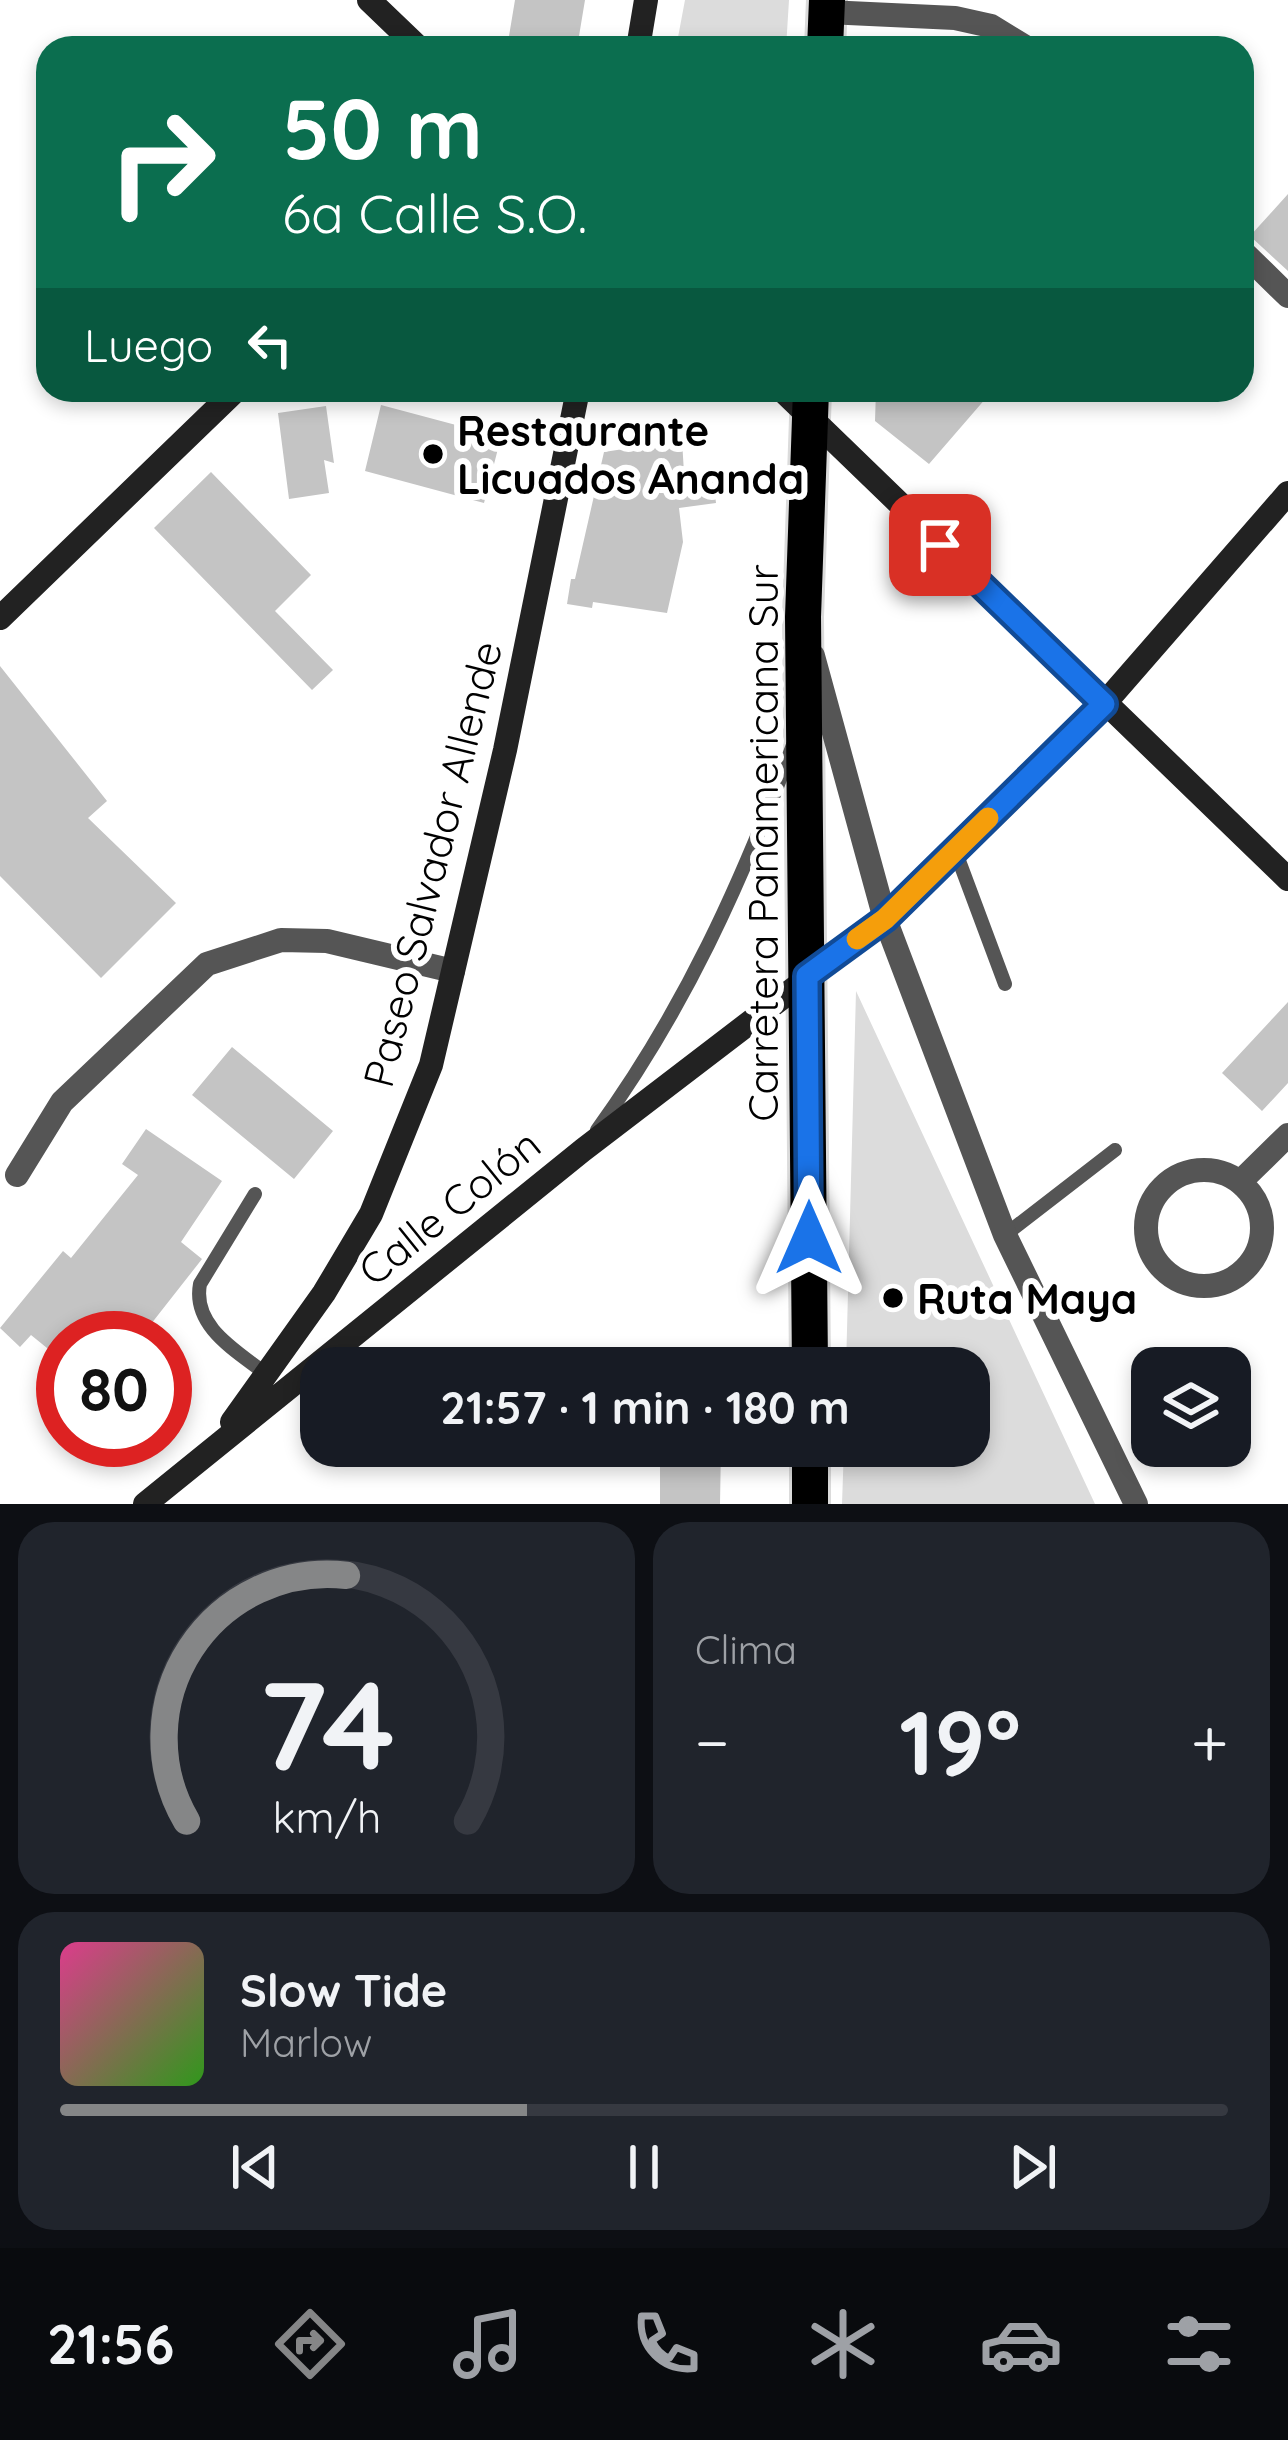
<!DOCTYPE html>
<html lang="es">
<head>
<meta charset="utf-8">
<style>
  body { margin:0; font-family:Quicksand,sans-serif; background:#20242c; color:#f1f3f6; height:100vh; display:flex; flex-direction:column; font-size:45px; white-space:nowrap }
  * { box-sizing:border-box; margin:0 }
  p { font-size:39px; color:#9ea1a6 }
  .icon { flex:none; width:66px; height:66px; fill:none; stroke:currentColor; stroke-width:2; stroke-linecap:round; stroke-linejoin:round }
  .map { position:relative; height:1504px; overflow:hidden }
  .sheet { display:flex; flex-direction:column; gap:18px; padding:18px; background:#0d0f14; flex:1 }
  .sheet>* { flex:none }
  .top-card { position:absolute; left:36px; top:36px; width:1218px; height:366px; border-radius:36px; box-shadow:0 6px 18px #0003; background:#0b6e4f; color:#fff; overflow:hidden }
  .controls { position:absolute; left:1131px; top:1347px; display:grid; gap:24px }
  .controls a { display:grid; place-items:center; width:120px; height:120px; border-radius:24px; background:#171b24; box-shadow:0 6px 18px #0003; font-size:60px }
  .speed { position:absolute; left:36px; top:1311px; display:flex; gap:24px; font-size:60px; font-weight:700; text-align:center }
  .speed>* { display:grid; place-content:center; width:156px; height:156px; border-radius:50%; background:#171b24; box-shadow:0 6px 18px #0003; line-height:1 }
  .speed .limit { border:18px solid #d22; background:#fff; color:#111 }
  .pin { position:absolute; display:grid; place-items:center; width:102px; height:102px; color:#fff; margin:-51px; border-radius:24px; box-shadow:0 6px 18px #0006 }
  .me { position:absolute; width:132px; margin:-66px; rotate:0deg; stroke-linejoin:round; filter:drop-shadow(0 0 9px #0008) }
  .turn { display:flex; align-items:center; gap:42px; height:252px; padding:0 48px; font-size:54px }
  .turn .icon { width:156px; height:156px; stroke-width:2.5 }
  .turn b { display:block; font-size:84px; line-height:102px }
  .then { display:flex; align-items:center; height:114px; padding:0 48px; background:#0003; gap:24px; font-size:45px }
  .big { font-size:90px; font-weight:700; line-height:1.1 }
  .sheet .tile { flex:1; display:flex; flex-direction:column; justify-content:center; gap:18px; min-width:0; padding:0 42px; border-radius:36px; background:#20242c }
  .sheet .dial { align-items:center; gap:0 }
  .dial svg { height:312px; overflow:visible; fill:none; stroke:#363941; stroke-width:7; stroke-linecap:round; text-anchor:middle }
  .dial text { fill:#f1f3f6; stroke:none }
  .song { display:flex; align-items:center; gap:36px }
  .cover { width:144px; height:144px; border-radius:18px; background:linear-gradient(135deg,hsl(330 70% 55%),hsl(110 70% 35%)) }
  .played { height:12px; border-radius:6px; background:linear-gradient(90deg,#858687 40%,#363941 40%) }
  .keys { display:flex; justify-content:space-around; direction:ltr }
  .heat { display:flex; justify-content:space-between; align-items:center; font-size:66px; direction:ltr }
  .sheet .tiles { flex:1; display:grid; gap:18px; grid-template-columns:1fr 1fr }
  .tile:last-child { grid-column:span 2 }
  .trip { position:absolute; left:300px; top:1347px; width:690px; height:120px; border-radius:36px; background:#171b24; box-shadow:0 6px 18px #0003; font-weight:700; line-height:120px; text-align:center }
  .tabs { display:flex; height:192px; justify-content:space-around; align-items:center; background:#090b0e; color:#9ea1a6 }
  .tabs .icon { width:84px; height:84px }
  .tabs .selected { color:#858687 }
  .tabs b { font-size:54px; color:#f1f3f6 }
  .map>svg:first-child { display:block }
</style>
</head>
<body>
<div class="map">
<svg width="1288" height="1504" viewBox="0 0 1288 1504">
  <rect width="100%" height="100%" fill="#fff"/>
  <!-- green -->
  <path fill="#dcdcdc" d="M 685,0 L 789,0 L 786,48 L 676,48 Z
    M 856,991 L 1095,1504 L 842,1504 L 844,1446 L 969,1446 L 969,1368 L 846,1368 Z"/>
  <!-- building -->
  <path fill="#c4c4c4" d="M 515,0 L 585,0 L 577,48 L 507,48 Z
    M 1288,194 L 1288,271 L 1250,236 Z
    M 876,390 L 993,390 L 929,464 L 875,421 Z
    M 381,405 L 501,437 L 484,503 L 365,471 Z
    M 326,406 L 334,463 L 324,460 L 329,493 L 289,499 L 278,413 Z
    M 682,440 L 684,473 L 712,470 L 716,503 L 679,508 L 683,542 L 667,613 L 593,602 L 592,608 L 567,604 L 571,579 L 575,579 L 604,452 Z
    M 211,472 L 311,575 L 275,611 L 333,670 L 312,690 L 154,528 Z
    M 0,666 L 107,801 L 88,818 L 176,903 L 101,978 L 0,876 Z
    M 1288,1002 L 1288,1083 L 1262,1111 L 1222,1073 Z
    M 232,1047 L 333,1131 L 294,1179 L 192,1095 Z
    M 146,1129 L 222,1181 L 181,1242 L 202,1259 L 140,1338 L 63,1338 L 63,1361 L 31,1335 L 20,1347 L 0,1328 L 63,1251 L 71,1258 L 138,1175 L 122,1164 Z
    M 660,1446 L 721,1446 L 720,1504 L 660,1504 Z"/>
  <g fill="none" stroke-linecap="round" stroke-linejoin="round">
    <defs>
      <path id="highway" d="M 825,48 L 827,0
        M 810,1368 L 803,617 L 811,390
        M 810,1446 L 810,1504"/>
    </defs>
    <!-- highway casing -->
    <use href="#highway" stroke="#dbdbdb" stroke-width="42"/>
    <!-- lane -->
    <path stroke="#555" stroke-width="14" d="M 955,850 L 1005,984
      M 597,1130 C 684,1010 741,884 793,745
      M 255,1194 L 200,1284 C 192,1327 237,1351 266,1374
      M 1005,1235 L 1115,1150"/>
    <!-- street -->
    <path stroke="#555" stroke-width="24" d="M 827,12 L 955,18 L 991,26 L 1027,48
      M 1242,251 L 1288,296
      M 813,656 L 885,919 L 1005,1235 L 1136,1504
      M1146 1228a58 58 0 1 1 116 0a58 58 0 1 1-116 0Z
      M 17,1175 L 62,1102 L 207,964 L 281,940 L 327,941 L 453,971
      M 1240,1182 L 1288,1135"/>
    <!-- secondary -->
    <path stroke="#222" stroke-width="24" d="M 369,0 L 419,48
      M 638,48 L 646,0
      M 782,390 L 1288,879
      M 0,618 L 236,390
      M 232,1422 L 324,1293 L 371,1214 L 431,1065 L 505,750 L 578,390
      M 145,1504 L 583,1150 L 885,919 L 1104,704 L 1288,493"/>
    <!-- highway -->
    <use href="#highway" stroke="#000" stroke-width="36"/>
  </g>
  <g fill="none" stroke-linecap="round" stroke-linejoin="round">
    <defs>
      <path id="route" d="M 809,1238 L 807,976 L 885,919 L 1104,704 L 940,545"/>
    </defs>
    <!-- route casing -->
    <use href="#route" stroke="#114b97" stroke-width="30"/>
    <!-- route -->
    <use href="#route" stroke="#1a73e8" stroke-width="21"/>
    <!-- slow -->
    <path stroke="#f59e0b" stroke-width="21" d="M 857,939 L 885,919 L 988,818"/>
  </g>
  <!-- markers -->
  <g fill="#000" stroke="#fff" stroke-width="4.5">
    <circle cx="433" cy="454" r="12"/>
    <circle cx="893" cy="1298" r="12"/>
  </g>
  <g text-anchor="middle" dominant-baseline="central" stroke-width="12" stroke-linejoin="round" paint-order="stroke">
    <!-- poi labels -->
    <g font-size="42" font-weight="bold" fill="#000" stroke="#fff" text-anchor="start">
      <text x="457" y="430">Restaurante<tspan x="457" dy="48">Licuados Ananda</tspan></text>
      <text x="917" y="1298">Ruta Maya</text>
    </g>
    <!-- street labels -->
    <g font-size="42" fill="#000" stroke="#fff">
      <text transform="translate(762 843) rotate(-90)">Carretera Panamericana Sur</text>
      <text transform="translate(432 864) rotate(-76)">Paseo Salvador Allende</text>
      <text transform="translate(449 1207) rotate(-39)">Calle Colón</text>
    </g>
  </g>
</svg>
<div class="controls">
<a><svg class="icon" aria-label="layers" viewBox="0 0 24 24"><path d="M12 4l9 5-9 5-9-5zM3 14l9 5 9-5"/></svg></a>
</div>
<div class="speed"><div class="limit">80</div></div>
<div class="pin" style="left:940px;top:545px;background:#d93025"><svg class="icon" aria-label="arrive" viewBox="0 0 24 24"><path d="M6 21V4h12l-3 4 3 4H6"/></svg></div>
<svg class="me" style="left:809px;top:1238px" viewBox="-20 -20 40 40"><path d="M0-17L14 15 0 8-14 15z" fill="#1a73e8" stroke="#fff" stroke-width="4"/></svg>
<div class="trip">21:57 · 1 min · 180 m</div>
<div class="top-card">
<div class="turn"><svg class="icon" aria-label="right" viewBox="0 0 24 24"><path d="M7 20v-9h11M14 6l5 5-5 5"/></svg><div><b>50 m</b>6a Calle S.O.</div></div>
<div class="then">Luego<svg class="icon" aria-label="left" viewBox="0 0 24 24"><path d="M17 20v-9H6M10 6l-5 5 5 5"/></svg></div>
</div>
</div>
<section class="sheet">
<div class="tiles">
<div class="tile dial"><svg viewBox="0 0 100 80">
<path d="M14 69A42 42 0 1 1 86 69"/>
<path d="M14 69A42 42 0 0 1 55 6" stroke="#858687"/>
<text x="50" y="56" font-size="32" font-weight="700">74</text>
<text x="50" y="72" font-size="11">km/h</text>
</svg></div>
<div class="tile"><p>Clima</p>
<div class="heat"><a>−</a><b class="big">19°</b><a>+</a></div>
</div>
<div class="tile">
<div class="song"><i class="cover"></i><div><b>Slow Tide</b><p>Marlow</p></div></div>
<div class="played"></div>
<div class="keys"><svg class="icon" aria-label="previous" viewBox="0 0 24 24"><path d="M18 5L8 12l10 7zM5 5v14"/></svg><svg class="icon" aria-label="pause" viewBox="0 0 24 24"><path d="M8 5v14M16 5v14"/></svg><svg class="icon" aria-label="next" viewBox="0 0 24 24"><path d="M6 5l10 7-10 7zM19 5v14"/></svg></div>
</div>
</div>
</section>
<nav class="tabs">
<b>21:56</b>
<svg class="icon selected" aria-label="directions" viewBox="0 0 24 24"><path d="M12 3l9 9-9 9-9-9zM9 14v-3h6M13 9l2 2-2 2"/></svg>
<svg class="icon" aria-label="music" viewBox="0 0 24 24"><path d="M9 18V5l10-2v13"/><circle cx="6" cy="18" r="3"/><circle cx="16" cy="16" r="3"/></svg>
<svg class="icon" aria-label="phone" viewBox="0 0 24 24"><path d="M5 4h4l2 5-3 2q2 4 5 5l2-3 5 2v4C11 20 4 13 5 4z"/></svg>
<svg class="icon" aria-label="climate" viewBox="0 0 24 24"><path d="M12 3v18M4 7l16 10M4 17L20 7"/></svg>
<svg class="icon" aria-label="car" viewBox="0 0 24 24"><path d="M5 17H2v-5l4-1 3-4h7l3 4 3 1v5h-3M9 17h6M6 11h13"/><circle cx="7" cy="17" r="2"/><circle cx="17" cy="17" r="2"/></svg>
<svg class="icon" aria-label="filters" viewBox="0 0 24 24"><path d="M4 7h16M4 17h16"/><circle cx="9" cy="7" r="2"/><circle cx="15" cy="17" r="2"/></svg>
</nav>
</body>
</html>
